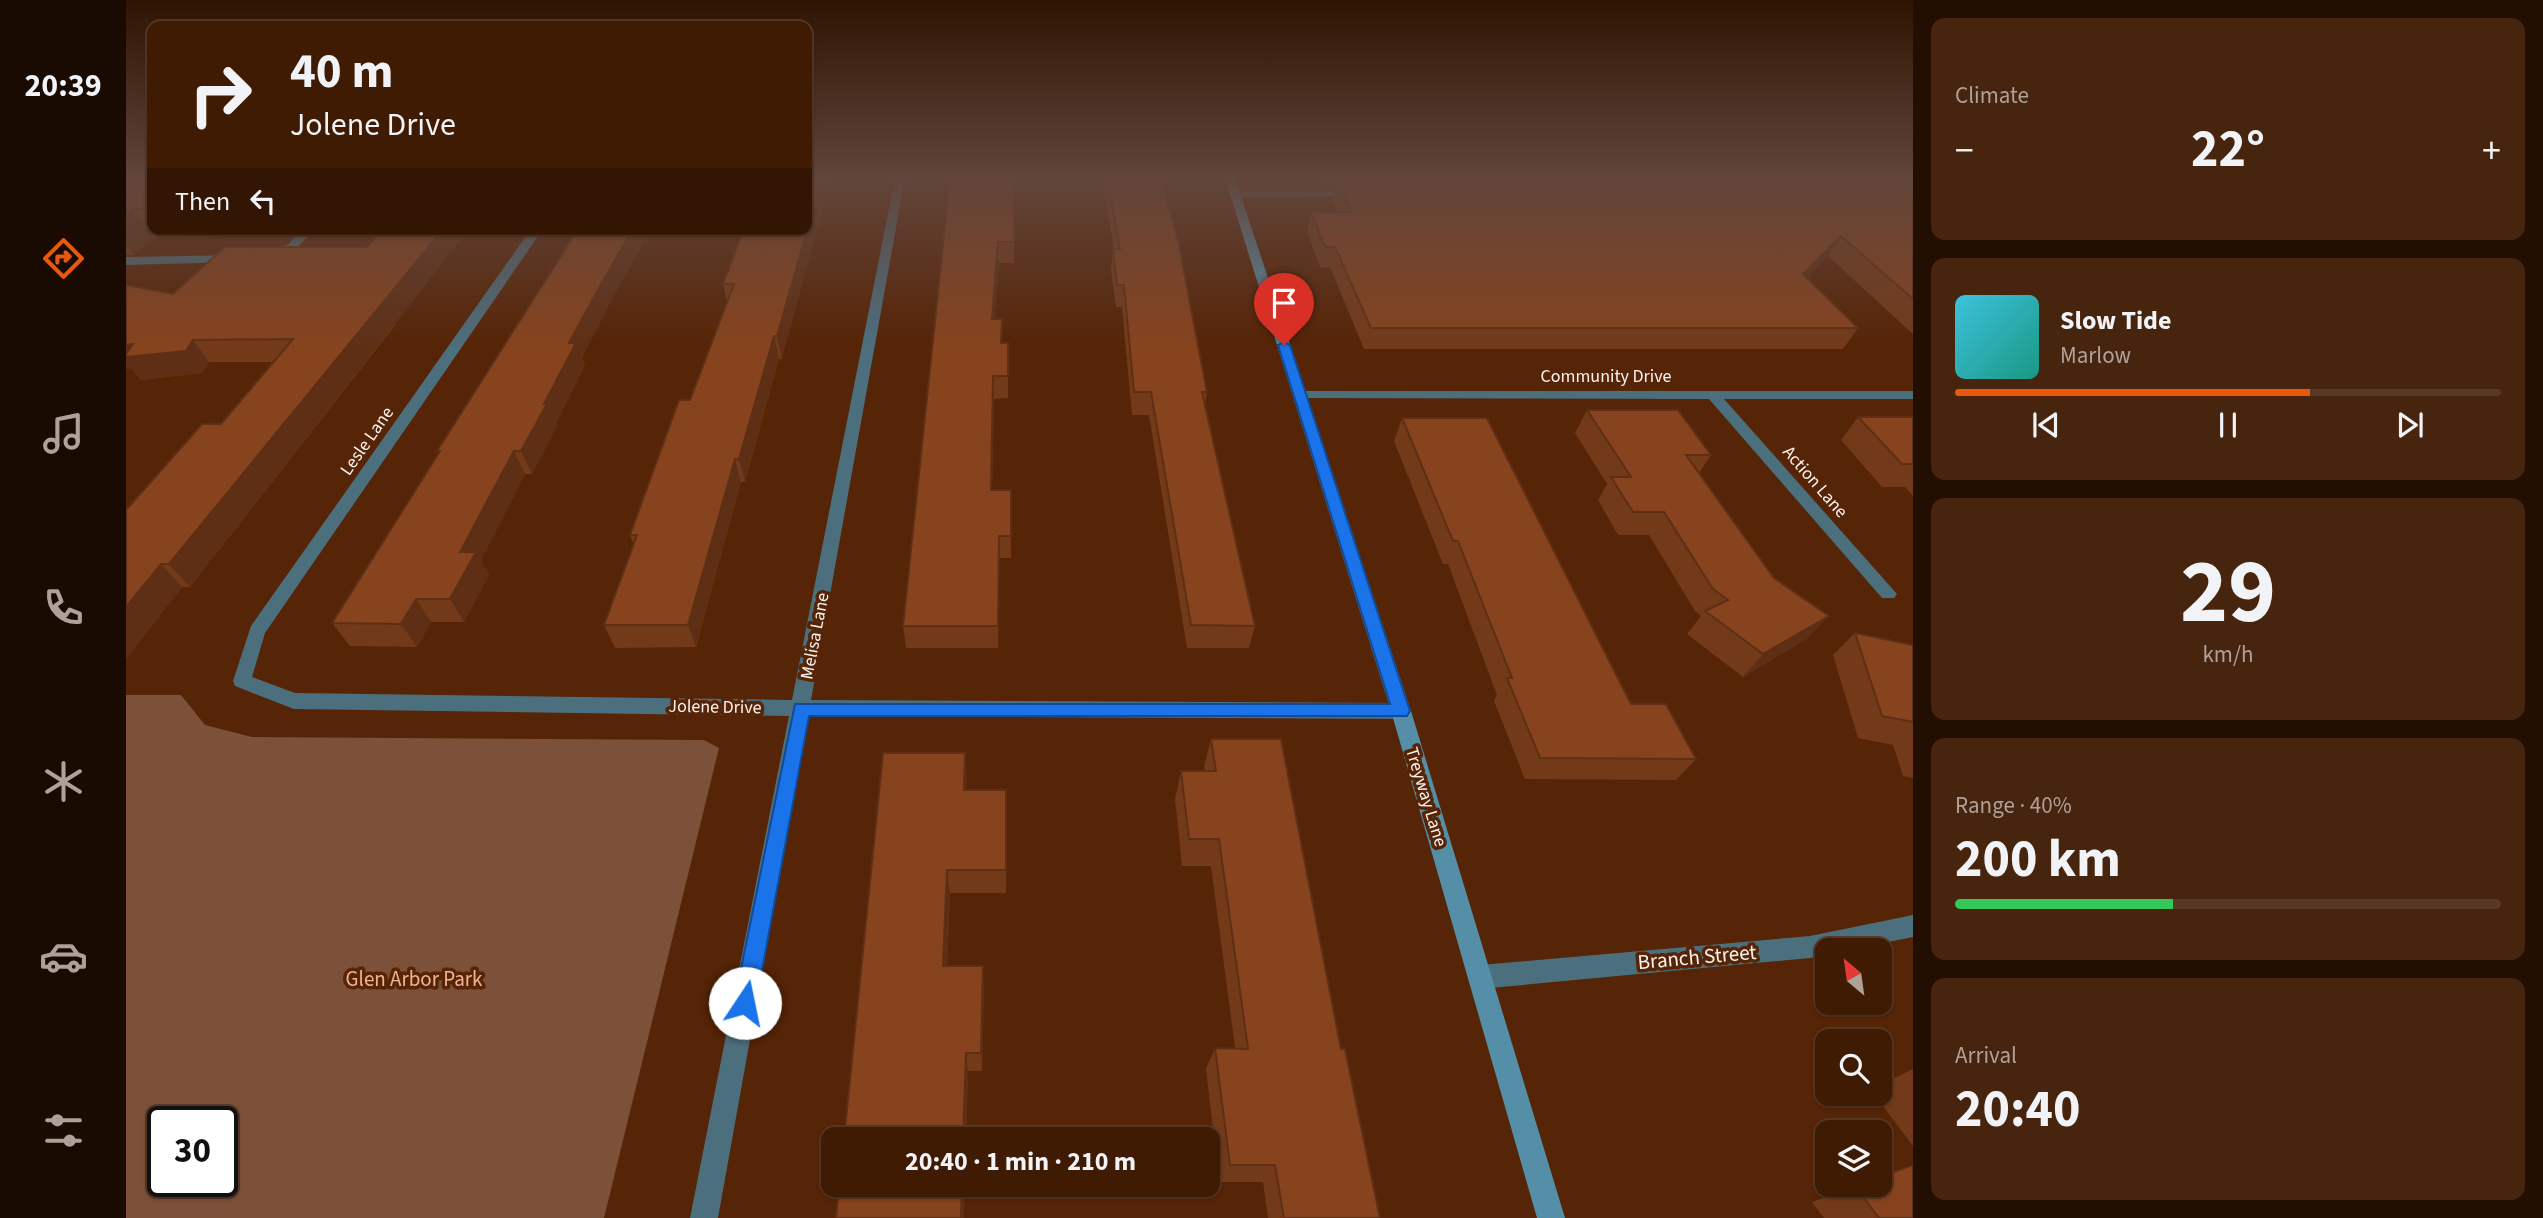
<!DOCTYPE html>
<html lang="en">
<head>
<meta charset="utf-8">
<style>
  body { margin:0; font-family:"Source Sans 3",sans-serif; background:#47240e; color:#f1f3f6; height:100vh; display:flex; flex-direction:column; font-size:26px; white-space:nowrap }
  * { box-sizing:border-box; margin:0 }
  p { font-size:23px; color:#aea19a }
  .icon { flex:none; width:38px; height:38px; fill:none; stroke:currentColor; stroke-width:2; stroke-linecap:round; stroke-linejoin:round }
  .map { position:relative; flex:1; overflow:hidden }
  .panel { display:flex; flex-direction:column; gap:18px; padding:18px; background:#230f02; width:630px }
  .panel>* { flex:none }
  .banner { position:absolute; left:21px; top:21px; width:665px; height:214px; border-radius:14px; box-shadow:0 2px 5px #0004,0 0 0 2px #593926; background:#401b04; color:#f1f3f6; overflow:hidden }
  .needle { width:46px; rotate:331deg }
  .fabs { position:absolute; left:1689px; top:938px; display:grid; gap:14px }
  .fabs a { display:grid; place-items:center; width:77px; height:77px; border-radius:14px; background:#401b04; box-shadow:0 2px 5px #0004,0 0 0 2px #593926; font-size:35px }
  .speed { position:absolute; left:21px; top:1106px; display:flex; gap:14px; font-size:35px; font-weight:700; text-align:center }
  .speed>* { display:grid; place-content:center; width:91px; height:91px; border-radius:50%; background:#401b04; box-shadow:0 2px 5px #0004,0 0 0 2px #593926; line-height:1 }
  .speed .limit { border:4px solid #111; border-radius:10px; background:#fff; color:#111 }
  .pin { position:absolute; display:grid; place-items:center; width:60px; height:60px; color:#fff; margin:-72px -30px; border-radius:50% 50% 50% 0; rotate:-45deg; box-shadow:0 0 7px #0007 }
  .pin .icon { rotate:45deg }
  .me { position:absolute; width:77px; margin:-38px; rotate:11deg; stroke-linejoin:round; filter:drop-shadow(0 0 5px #0008) }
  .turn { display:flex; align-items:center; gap:24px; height:147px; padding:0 28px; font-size:32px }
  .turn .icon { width:91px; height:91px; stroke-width:2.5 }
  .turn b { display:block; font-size:49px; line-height:60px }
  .then { display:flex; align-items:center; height:66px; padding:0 28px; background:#0003; gap:14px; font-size:26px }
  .big { font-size:52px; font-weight:700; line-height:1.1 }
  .panel .tile { flex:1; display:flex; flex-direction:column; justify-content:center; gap:10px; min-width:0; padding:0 24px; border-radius:14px; background:#47240e }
  .panel .dial { align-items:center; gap:0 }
  .dial b { font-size:91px; line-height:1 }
  .song { display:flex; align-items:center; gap:21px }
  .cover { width:84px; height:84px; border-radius:10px; background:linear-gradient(135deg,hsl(190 70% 55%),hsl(170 70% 35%)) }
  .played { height:7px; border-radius:4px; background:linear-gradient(90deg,#ea580c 65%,#593926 65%) }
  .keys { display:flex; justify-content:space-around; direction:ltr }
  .heat { display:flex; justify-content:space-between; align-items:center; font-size:38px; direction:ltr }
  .charge { height:10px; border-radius:5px; background:linear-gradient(90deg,#34c759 40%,#593926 0) }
  .trip { position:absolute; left:695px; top:1127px; width:399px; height:70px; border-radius:14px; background:#401b04; box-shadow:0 2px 5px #0004,0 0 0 2px #593926; font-weight:700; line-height:70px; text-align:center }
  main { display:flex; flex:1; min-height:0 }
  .dock { display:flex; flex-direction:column; width:126px; justify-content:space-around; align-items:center; background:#1a0b02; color:#aea19a }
  .dock .icon { width:49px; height:49px }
  .dock .current { color:#ea580c }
  .dock b { font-size:32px; color:#f1f3f6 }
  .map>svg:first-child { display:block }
</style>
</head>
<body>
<main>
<nav class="dock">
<b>20:39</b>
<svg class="icon current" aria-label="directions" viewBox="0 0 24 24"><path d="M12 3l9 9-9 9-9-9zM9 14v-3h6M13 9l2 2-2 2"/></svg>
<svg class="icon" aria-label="music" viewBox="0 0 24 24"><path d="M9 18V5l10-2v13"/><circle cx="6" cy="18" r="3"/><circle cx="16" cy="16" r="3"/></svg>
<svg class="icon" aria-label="phone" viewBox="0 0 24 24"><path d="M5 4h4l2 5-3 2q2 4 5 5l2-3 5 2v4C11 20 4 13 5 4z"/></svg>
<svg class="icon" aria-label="climate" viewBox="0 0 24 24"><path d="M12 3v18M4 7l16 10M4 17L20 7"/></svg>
<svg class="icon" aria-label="car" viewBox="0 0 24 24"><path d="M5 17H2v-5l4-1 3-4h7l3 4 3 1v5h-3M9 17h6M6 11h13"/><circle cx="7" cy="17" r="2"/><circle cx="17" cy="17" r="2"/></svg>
<svg class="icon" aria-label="filters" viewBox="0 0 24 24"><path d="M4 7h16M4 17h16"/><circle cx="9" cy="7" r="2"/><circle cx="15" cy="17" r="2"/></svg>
</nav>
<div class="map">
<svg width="1787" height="1218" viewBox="0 0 1787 1218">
  <rect width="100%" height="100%" fill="#562406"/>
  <!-- green -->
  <path fill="#7d503a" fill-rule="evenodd" d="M 0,695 L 55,695 L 79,725 L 126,737 L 578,740 L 593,748 L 478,1218 L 0,1218 ZM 37,1122 L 96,1122 L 96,1181 L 37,1181 Z"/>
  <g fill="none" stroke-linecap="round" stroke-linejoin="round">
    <!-- lane -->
    <path fill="#4c6f7e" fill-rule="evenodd" d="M 1232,191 L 1237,194 L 1236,196 L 1110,198 L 1105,195 L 1110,192 Z
      M 176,229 L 189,229 L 171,248 L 142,257 L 136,253 L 163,244 Z
      M 108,255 L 114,259 L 112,262 L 0,265 L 0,257 Z
      M 1787,915 L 1787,937 L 1722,950 L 1701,950 L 1701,955 L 1684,958 L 1354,989 L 1346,985 L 1342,977 L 1346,969 L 1354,965 L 1684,936 Z"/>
    <!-- street -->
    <path fill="#4c6f7e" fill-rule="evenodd" d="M 769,178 L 779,178 L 685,700 L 1275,703 L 1282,706 L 1285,711 L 1282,716 L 1275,719 L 682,716 L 592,1218 L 564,1218 L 663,716 L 168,709 L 109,686 L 107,681 L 125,626 L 405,229 L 417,229 L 139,633 L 126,677 L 169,693 L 666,700 Z
      M 1174,391 L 1787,391 L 1787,399 L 1598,399 L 1771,594 L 1768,598 L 1756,598 L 1583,399 L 1169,398 L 1169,392 Z"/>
    <!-- secondary -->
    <path fill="#558fa7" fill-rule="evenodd" d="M 1099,178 L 1109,178 L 1285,711 L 1439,1218 L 1411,1218 L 1265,711 Z"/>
  </g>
  <!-- wall -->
  <path fill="#733a1a" d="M 0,178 L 26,178 L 26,229 L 126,229 L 118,237 L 27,238 L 8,255 L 0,255 Z
    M 888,178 L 888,263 L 873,263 L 868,319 L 876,343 L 882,343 L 882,398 L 868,399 L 866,490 L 885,490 L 885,558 L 873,558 L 872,648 L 780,648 L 777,626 Z
    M 979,178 L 1035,178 L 1081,392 L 1079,406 L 1129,626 L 1123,648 L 1061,648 L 1023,415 L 1006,415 L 996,307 L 990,307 L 985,270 L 987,249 L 988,249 L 978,192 Z
    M 1197,178 L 1698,178 L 1697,179 L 1787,178 L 1787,334 L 1702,256 L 1681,278 L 1732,328 L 1717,349 L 1238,349 L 1204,267 L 1194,267 L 1181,231 L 1185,212 L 1212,212 L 1207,200 L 1210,189 L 1202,189 Z
    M 681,229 L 656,359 L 653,359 L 619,482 L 615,482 L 570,647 L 489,648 L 478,625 L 508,545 L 504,535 L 564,400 L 601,301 L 597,284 Z
    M 0,285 L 47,294 L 270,324 L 64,587 L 56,587 L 0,659 L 0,510 L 95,424 L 148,362 L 83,362 L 76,373 L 15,380 L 5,368 L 0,369 Z
    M 482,307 L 456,357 L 459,365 L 430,423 L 431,426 L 406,474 L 399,474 L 355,560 L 363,575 L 338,622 L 305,622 L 291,647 L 224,646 L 206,623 L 313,453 L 311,451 Z
    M 1461,410 L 1585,455 L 1573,473 L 1682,638 L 1617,677 L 1561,634 L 1575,616 L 1569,611 L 1523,535 L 1492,535 L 1472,500 L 1481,484 L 1449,433 Z
    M 1732,417 L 1787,417 L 1787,496 L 1779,487 L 1756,487 L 1715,440 Z
    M 1276,418 L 1505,704 L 1570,759 L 1550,780 L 1399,779 L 1368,701 L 1371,695 L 1322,564 L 1317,564 L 1268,441 Z
    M 1729,633 L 1787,645 L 1787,778 L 1777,776 L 1767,745 L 1732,738 L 1707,655 Z
    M 1085,739 L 1215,1049 L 1254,1218 L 1142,1218 L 1137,1182 L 1093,1182 L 1080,1069 L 1089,1048 L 1109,1048 L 1085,866 L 1056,866 L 1049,799 L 1055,771 L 1079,771 L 1078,767 Z
    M 839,753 L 840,790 L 880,814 L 880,893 L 824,893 L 821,966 L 858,986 L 856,1071 L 842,1071 L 840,1139 L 718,1139 Z
    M 1787,1069 L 1787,1146 L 1748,1094 L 1754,1094 L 1754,1085 Z
    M 1732,1185 L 1787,1218 L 1698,1218 L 1686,1202 Z"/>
  <!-- shaded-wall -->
  <path fill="#5e2f15" d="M 696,178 L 705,178 L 656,359 L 651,336 Z
    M 1683,178 L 1698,178 L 1695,183 L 1677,188 Z
    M 7,209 L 27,238 L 8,255 L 0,244 L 0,215 Z
    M 113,229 L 126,229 L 118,237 Z
    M 317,229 L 343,229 L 64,587 L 43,564 Z
    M 507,229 L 525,229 L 482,307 L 456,357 L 459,365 L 430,423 L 431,426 L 406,474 L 395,451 L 418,404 L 443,343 L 474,286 Z
    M 1715,236 L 1702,256 L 1664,295 L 1677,274 Z
    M 872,242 L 873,263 L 867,341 L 866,319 Z
    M 648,336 L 653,359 L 619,482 L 613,459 Z
    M 67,340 L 83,362 L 76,373 L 15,380 L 5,368 L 0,369 L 0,345 Z
    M 867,376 L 868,399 L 865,513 L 865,490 Z
    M 388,451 L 399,474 L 355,560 L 363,575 L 338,622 L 324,599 L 334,552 Z
    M 609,459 L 615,482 L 570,647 L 562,625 Z
    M 35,564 L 56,587 L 0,659 L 0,607 Z
    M 290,599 L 305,622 L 291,647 L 275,624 Z
    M 1703,616 L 1682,638 L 1617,677 L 1637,654 Z
    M 839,753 L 841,777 L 840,814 L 838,790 Z
    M 821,870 L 824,893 L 820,986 L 817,966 Z
    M 857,966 L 858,986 L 856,1071 L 855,1053 Z
    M 840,1053 L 842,1071 L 840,1139 L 837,1139 Z
    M 836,1185 L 839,1185 L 838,1218 L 835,1218 Z"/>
  <!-- building -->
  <path fill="#86431e" stroke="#5e2f15" stroke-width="2" d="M 0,178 L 26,178 L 26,209 L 7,209 L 0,215 Z
    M 681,178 L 696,178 L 651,336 L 648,336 L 613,459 L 609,459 L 562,625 L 478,625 L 511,535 L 504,535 L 553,400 L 564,400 L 608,284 L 597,284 L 618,229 L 681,229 Z
    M 824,178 L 888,178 L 888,242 L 872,242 L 866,319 L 876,319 L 875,343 L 882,343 L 882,376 L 867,376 L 865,490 L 885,490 L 885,536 L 873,536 L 872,626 L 777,626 Z
    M 981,178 L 1035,178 L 1052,240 L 1081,392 L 1076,392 L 1129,626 L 1065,625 L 1025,392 L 1008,392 L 998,285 L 991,285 L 987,249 L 994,249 Z
    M 1706,178 L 1787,178 L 1787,299 L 1715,236 L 1677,274 L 1732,328 L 1245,328 L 1209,247 L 1199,247 L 1185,212 L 1226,212 L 1212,181 L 1689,180 Z
    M 257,229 L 317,229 L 43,564 L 35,564 L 0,607 L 0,510 L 76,424 L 95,424 L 167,339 L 67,340 L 60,351 L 0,357 L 0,354 L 7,344 L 0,345 L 0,285 L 47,294 L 99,247 L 241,247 Z
    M 452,229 L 507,229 L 474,286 L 443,343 L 450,343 L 418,404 L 421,404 L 395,451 L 388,451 L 334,552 L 350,552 L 324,599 L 290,599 L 275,624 L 206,623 L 314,451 L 311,451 Z
    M 1461,410 L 1552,410 L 1585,455 L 1560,455 L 1648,578 L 1703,616 L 1637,654 L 1579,611 L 1602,600 L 1587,589 L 1538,512 L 1507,512 L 1485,477 L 1505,477 Z
    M 1732,417 L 1787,417 L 1787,464 L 1776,464 Z
    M 1276,418 L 1361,418 L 1505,704 L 1540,704 L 1570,759 L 1414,758 L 1381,678 L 1386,678 L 1332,541 L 1327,541 Z
    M 1729,633 L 1787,645 L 1787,722 L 1756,716 Z
    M 1085,739 L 1155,739 L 1215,1049 L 1219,1049 L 1254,1218 L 1158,1218 L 1149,1165 L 1104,1165 L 1089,1048 L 1122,1049 L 1093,839 L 1063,839 L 1055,771 L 1090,771 Z
    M 757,753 L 839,753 L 838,790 L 880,790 L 880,870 L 821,870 L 817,966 L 857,966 L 855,1053 L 840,1053 L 837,1139 L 718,1139 Z
    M 1787,1165 L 1787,1218 L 1753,1218 L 1729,1186 L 1732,1185 L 1754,1185 L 1754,1177 Z
    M 713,1185 L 836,1185 L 835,1218 L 710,1218 Z"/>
  <!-- sky -->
  <linearGradient id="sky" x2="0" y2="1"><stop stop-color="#2f1403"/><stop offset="0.51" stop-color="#62453b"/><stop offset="1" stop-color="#62453b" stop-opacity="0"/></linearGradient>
  <rect width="1787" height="348" fill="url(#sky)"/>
  <!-- route -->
  <path fill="#1a73e8" stroke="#114b97" stroke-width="2" d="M 1158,342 L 1164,345 L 1284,711 L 1281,716 L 683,716 L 630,1003 L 627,1011 L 619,1014 L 611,1011 L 608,1003 L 669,704 L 1264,704 L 1152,345 Z"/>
  <g text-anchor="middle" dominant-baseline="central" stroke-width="7" stroke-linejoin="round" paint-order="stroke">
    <!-- street labels -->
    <g font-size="18" fill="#faf2ee" stroke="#562406">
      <text x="1480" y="376">Community Drive</text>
      <text transform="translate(241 441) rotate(-55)">Lesle Lane</text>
      <text transform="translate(1689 482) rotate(49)">Action Lane</text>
      <text transform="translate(689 636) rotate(-79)">Melisa Lane</text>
      <text transform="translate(589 707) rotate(1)">Jolene Drive</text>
      <text transform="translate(1300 797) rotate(73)">Treyway Lane</text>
    </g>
    <!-- near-street labels -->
    <g font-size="21" fill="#faf2ee" stroke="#562406">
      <text transform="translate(1571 957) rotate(-5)">Branch Street</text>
    </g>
    <!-- near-park labels -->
    <g font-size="21" fill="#f2b394" stroke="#562406">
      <text x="288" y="979">Glen Arbor Park</text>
    </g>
  </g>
</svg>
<div class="fabs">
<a><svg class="needle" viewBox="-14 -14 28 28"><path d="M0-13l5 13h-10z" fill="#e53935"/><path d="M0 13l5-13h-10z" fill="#aea19a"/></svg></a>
<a><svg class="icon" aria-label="search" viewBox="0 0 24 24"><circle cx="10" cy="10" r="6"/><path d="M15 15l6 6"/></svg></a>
<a><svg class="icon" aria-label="layers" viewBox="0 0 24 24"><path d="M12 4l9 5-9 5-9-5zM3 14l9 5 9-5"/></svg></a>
</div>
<div class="speed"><div class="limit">30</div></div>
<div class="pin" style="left:1158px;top:345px;background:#d93025"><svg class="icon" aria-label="arrive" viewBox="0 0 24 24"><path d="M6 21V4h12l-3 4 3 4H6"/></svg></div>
<svg class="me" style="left:619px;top:1003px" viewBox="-20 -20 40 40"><circle r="19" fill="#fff"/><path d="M0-13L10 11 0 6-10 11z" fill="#1a73e8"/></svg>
<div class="trip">20:40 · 1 min · 210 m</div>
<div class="banner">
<div class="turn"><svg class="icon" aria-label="right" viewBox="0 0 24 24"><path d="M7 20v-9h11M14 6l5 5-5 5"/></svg><div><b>40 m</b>Jolene Drive</div></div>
<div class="then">Then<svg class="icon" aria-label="left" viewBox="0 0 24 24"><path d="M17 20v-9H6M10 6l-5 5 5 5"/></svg></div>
</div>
</div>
<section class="panel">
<div class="tile"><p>Climate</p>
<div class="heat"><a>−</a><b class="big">22°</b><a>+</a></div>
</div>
<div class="tile">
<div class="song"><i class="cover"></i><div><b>Slow Tide</b><p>Marlow</p></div></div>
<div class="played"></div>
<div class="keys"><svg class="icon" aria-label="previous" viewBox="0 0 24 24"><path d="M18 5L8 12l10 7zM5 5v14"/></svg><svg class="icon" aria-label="pause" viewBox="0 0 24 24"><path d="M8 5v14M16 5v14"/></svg><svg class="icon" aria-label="next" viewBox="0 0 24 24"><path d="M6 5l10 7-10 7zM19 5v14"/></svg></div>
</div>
<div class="tile dial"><b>29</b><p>km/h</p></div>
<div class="tile"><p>Range · 40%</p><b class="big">200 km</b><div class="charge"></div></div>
<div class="tile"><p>Arrival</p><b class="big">20:40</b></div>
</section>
</main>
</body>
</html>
